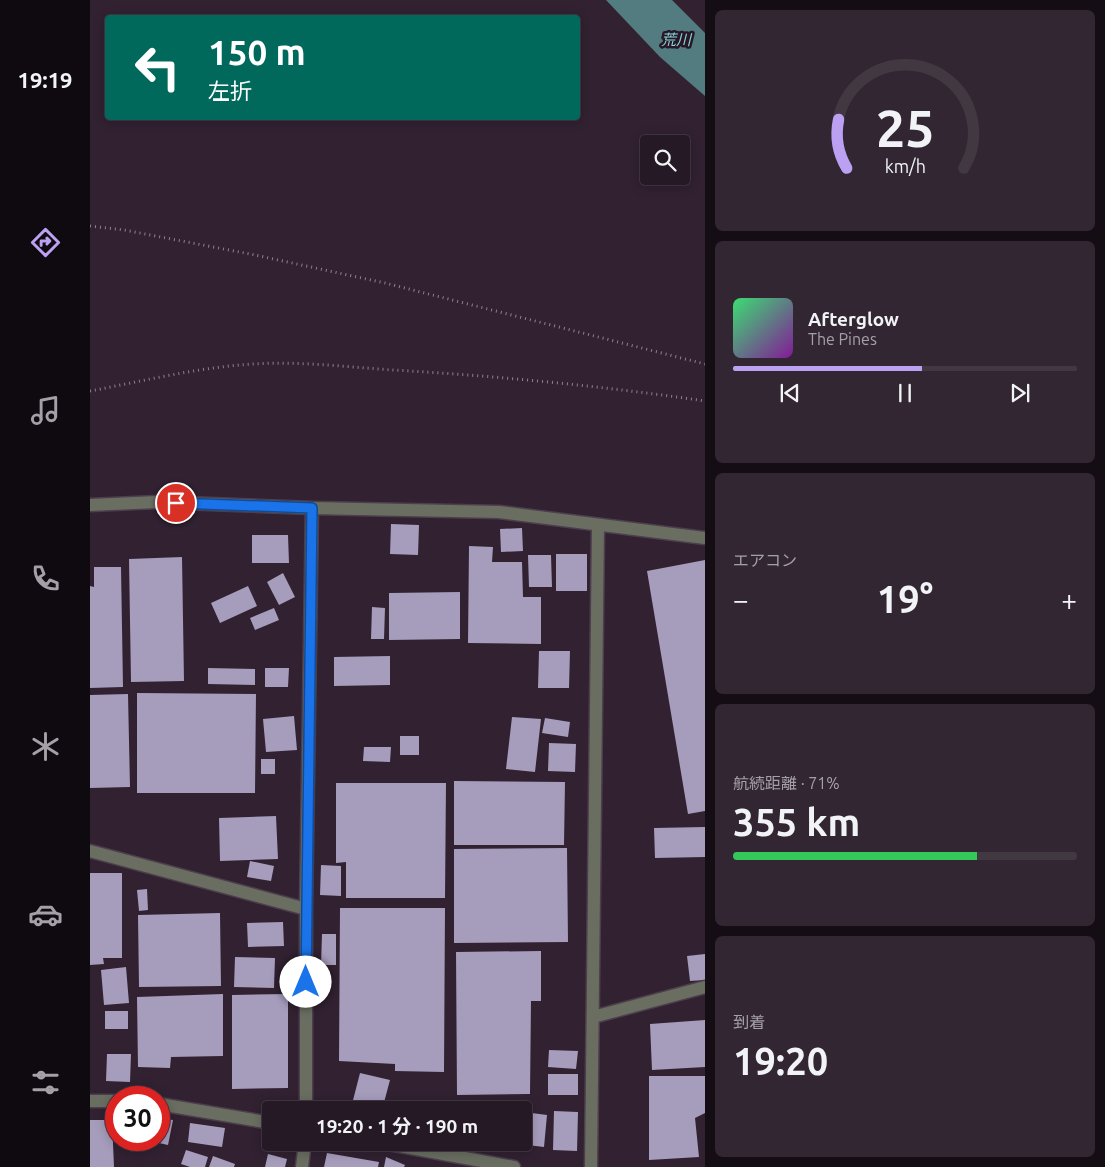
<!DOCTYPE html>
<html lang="ja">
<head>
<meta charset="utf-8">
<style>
  body { margin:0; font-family:Ubuntu,"Noto Sans JP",sans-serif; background:#312632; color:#f1f3f6; height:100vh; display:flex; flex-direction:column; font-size:19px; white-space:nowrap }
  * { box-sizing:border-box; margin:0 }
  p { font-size:16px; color:#a3a0a7 }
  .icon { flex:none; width:28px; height:28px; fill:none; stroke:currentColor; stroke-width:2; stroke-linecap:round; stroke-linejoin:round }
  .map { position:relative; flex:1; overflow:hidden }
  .drawer { display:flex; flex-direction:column; gap:10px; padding:10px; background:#140e14; width:400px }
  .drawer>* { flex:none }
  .guide { position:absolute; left:15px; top:15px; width:475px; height:105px; border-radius:5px; box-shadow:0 2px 12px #0003,0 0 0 1px #423842; background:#00695c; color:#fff; overflow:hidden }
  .buttons { position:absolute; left:550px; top:135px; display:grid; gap:10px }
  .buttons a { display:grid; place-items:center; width:50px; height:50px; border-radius:5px; background:#251925; box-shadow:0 2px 12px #0003,0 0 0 1px #423842; font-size:25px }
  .speed { position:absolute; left:15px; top:1086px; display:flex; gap:10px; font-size:25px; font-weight:700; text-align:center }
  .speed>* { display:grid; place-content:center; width:65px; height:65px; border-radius:50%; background:#251925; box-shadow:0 2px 12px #0003,0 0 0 1px #423842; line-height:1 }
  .speed .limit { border:8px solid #d22; background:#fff; color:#111 }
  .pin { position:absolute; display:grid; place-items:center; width:42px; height:42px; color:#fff; margin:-21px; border:2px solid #fff; border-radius:50%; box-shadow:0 1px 5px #0007 }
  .me { position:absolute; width:55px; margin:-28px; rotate:0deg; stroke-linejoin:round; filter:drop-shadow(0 0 4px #0008) }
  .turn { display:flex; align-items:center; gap:18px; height:105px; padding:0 20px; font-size:22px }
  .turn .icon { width:65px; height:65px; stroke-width:2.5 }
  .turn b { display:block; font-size:35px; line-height:42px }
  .big { font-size:38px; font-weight:700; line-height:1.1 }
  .drawer .widget { flex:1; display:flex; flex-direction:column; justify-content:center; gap:8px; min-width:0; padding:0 18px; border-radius:8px; background:#312632 }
  .drawer .dial { align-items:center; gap:0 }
  .dial svg { height:130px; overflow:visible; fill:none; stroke:#423842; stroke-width:7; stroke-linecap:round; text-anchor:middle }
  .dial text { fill:#f1f3f6; stroke:none }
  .song { display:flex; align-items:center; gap:15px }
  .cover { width:60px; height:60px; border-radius:8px; background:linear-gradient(135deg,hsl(140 70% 55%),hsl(290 70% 35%)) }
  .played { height:5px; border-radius:2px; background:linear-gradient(90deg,#bca0f2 55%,#423842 55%) }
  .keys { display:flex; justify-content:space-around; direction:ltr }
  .heat { display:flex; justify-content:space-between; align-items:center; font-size:28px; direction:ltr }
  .charge { height:8px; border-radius:4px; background:linear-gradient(90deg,#34c759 71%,#423842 0) }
  .trip { position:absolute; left:172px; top:1101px; width:270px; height:50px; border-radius:5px; background:#251925; box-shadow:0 2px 12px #0003,0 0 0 1px #423842; font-weight:700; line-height:50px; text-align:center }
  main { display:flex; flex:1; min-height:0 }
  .tab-bar { display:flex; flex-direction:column; width:90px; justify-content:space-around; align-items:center; background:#0f0a0f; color:#a3a0a7 }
  .tab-bar .icon { width:35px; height:35px }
  .tab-bar .on { color:#bca0f2 }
  .tab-bar b { font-size:22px; color:#f1f3f6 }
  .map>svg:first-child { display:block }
</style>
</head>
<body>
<main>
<nav class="tab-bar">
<b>19:19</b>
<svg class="icon on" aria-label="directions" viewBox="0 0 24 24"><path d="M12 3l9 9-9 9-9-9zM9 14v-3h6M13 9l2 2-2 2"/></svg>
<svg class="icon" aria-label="music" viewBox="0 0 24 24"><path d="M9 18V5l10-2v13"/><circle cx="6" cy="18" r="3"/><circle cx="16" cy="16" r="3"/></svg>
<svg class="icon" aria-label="phone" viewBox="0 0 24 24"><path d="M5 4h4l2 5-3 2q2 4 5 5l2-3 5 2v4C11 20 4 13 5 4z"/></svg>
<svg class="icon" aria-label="climate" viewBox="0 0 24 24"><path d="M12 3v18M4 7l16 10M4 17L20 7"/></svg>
<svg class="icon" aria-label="car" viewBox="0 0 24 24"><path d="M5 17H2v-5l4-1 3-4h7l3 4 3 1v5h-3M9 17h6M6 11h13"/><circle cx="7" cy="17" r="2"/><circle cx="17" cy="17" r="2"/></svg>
<svg class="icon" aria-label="filters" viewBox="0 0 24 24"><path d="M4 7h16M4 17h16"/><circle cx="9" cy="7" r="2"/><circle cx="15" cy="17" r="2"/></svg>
</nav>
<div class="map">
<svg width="615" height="1167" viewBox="0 0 615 1167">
  <rect width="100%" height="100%" fill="#312131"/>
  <!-- water -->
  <path fill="#527c7f" d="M 516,0 L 582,0 L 615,33 L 615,96 L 570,57 Z"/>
  <!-- building -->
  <path fill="#a69cbc" d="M 301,524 L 329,525 L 328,555 L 300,554 Z
    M 432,528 L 433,551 L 411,552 L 410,529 Z
    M 162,535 L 198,535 L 199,563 L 162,563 Z
    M 379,546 L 403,547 L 402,562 L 432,562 L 433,597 L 451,597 L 451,644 L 378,643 Z
    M 466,554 L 497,554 L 497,591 L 466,591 Z
    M 438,555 L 461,555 L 462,587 L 439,587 Z
    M 92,557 L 94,681 L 41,682 L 39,559 Z
    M 615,560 L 615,811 L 598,814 L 557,571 Z
    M 4,567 L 31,567 L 33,687 L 0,688 L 0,586 L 4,587 Z
    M 193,573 L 205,597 L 189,605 L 177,582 Z
    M 158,586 L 167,606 L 130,623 L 121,603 Z
    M 370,592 L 370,639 L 299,640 L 299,593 Z
    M 282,607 L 295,608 L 294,639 L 281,639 Z
    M 184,608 L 189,620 L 165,630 L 160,618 Z
    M 449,651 L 480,651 L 479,688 L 448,688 Z
    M 300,656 L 300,685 L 244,686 L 244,657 Z
    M 118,668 L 165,669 L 165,685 L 118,684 Z
    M 175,668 L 199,668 L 198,687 L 175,687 Z
    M 47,693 L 166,694 L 165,793 L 47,793 Z
    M 38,694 L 40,787 L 0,788 L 0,695 Z
    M 204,716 L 207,750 L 176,752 L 173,719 Z
    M 422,717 L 451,719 L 445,772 L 416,769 Z
    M 455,718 L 480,722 L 478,737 L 452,733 Z
    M 310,736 L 329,736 L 329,755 L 310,755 Z
    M 459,743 L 486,744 L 485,772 L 458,771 Z
    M 274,747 L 301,747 L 300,762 L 273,761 Z
    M 171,759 L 185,759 L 185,774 L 171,774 Z
    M 364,781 L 475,782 L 474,845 L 364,845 Z
    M 246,783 L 356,783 L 355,898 L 256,898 L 256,862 L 246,863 Z
    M 186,816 L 188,859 L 130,861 L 129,818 Z
    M 615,827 L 615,857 L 565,858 L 564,828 Z
    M 477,848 L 478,942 L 364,943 L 364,849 Z
    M 160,861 L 184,866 L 181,881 L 157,877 Z
    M 231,865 L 251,866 L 251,896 L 230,895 Z
    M 0,873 L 32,873 L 32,958 L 13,958 L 14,964 L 0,965 Z
    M 57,889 L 58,910 L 49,911 L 47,890 Z
    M 250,908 L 355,908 L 354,1072 L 305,1071 L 305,1064 L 249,1061 Z
    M 130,913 L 131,986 L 49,987 L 48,915 Z
    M 193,922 L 194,946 L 158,947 L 157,923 Z
    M 232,934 L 246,934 L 246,965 L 231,965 Z
    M 451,951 L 451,1001 L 441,1001 L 440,1094 L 367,1095 L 366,952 Z
    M 615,954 L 615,980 L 600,981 L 597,956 Z
    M 145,957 L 185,958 L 184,988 L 144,987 Z
    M 36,967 L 39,1003 L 14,1005 L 11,970 Z
    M 133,994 L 133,1056 L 81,1057 L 80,1068 L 48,1067 L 47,997 Z
    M 198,994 L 198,1088 L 142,1089 L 142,995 Z
    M 15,1011 L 38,1011 L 38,1029 L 15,1029 Z
    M 615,1020 L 615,1067 L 562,1070 L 560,1024 Z
    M 459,1050 L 488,1051 L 486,1069 L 458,1067 Z
    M 17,1054 L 41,1054 L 40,1082 L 16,1081 Z
    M 270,1073 L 300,1080 L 292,1110 L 270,1110 L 261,1108 Z
    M 458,1074 L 488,1074 L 488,1095 L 458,1095 Z
    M 559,1076 L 615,1076 L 615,1113 L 605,1118 L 609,1157 L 559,1160 Z
    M 370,1101 L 400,1107 L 400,1110 L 368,1110 Z
    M 464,1111 L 488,1112 L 487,1151 L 463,1150 Z
    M 434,1112 L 457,1115 L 454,1147 L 429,1144 L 429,1142 L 434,1142 Z
    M 69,1118 L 83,1120 L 78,1145 L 60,1141 L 69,1140 Z
    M 0,1120 L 22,1120 L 24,1167 L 0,1167 Z
    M 100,1123 L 135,1128 L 132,1147 L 98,1142 Z
    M 176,1133 L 181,1135 L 181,1142 L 200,1142 L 198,1152 L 174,1146 Z
    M 96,1150 L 118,1157 L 115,1167 L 100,1167 L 91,1164 Z
    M 237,1153 L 289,1162 L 288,1167 L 234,1167 Z
    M 178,1154 L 197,1159 L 195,1167 L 175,1167 Z
    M 123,1156 L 145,1164 L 144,1167 L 119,1167 Z
    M 296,1157 L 315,1165 L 314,1167 L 294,1167 Z"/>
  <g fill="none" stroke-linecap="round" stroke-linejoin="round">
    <defs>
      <path id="minor" d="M 0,505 L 67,502 L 222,508 L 409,512 L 615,538
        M 0,851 L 216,909
        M 503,1017 L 615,987
        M 0,1101 L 26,1101
        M 69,1104 L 181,1123
        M 216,1110 L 216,909 L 222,508
        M 288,1142 L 424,1167
        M 212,1167 L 215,1142
        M 501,1167 L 508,525"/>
    </defs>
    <!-- minor casing -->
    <use href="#minor" stroke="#4d3e4d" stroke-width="15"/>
    <!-- path -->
    <path stroke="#8f828f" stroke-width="3" stroke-dasharray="1 4" stroke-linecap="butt" d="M 0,226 L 34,230 L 165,255 L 295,283 L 615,364
      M 0,391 C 54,381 109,367 164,364 C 210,361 257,367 303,370 C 408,376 512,386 615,401"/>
    <!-- minor -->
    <use href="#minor" stroke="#696e61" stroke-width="12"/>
  </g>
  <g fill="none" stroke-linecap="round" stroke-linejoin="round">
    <defs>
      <path id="route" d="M 86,503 L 222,508 L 216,982"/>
    </defs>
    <!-- route casing -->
    <use href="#route" stroke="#114b97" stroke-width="12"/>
    <!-- route -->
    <use href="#route" stroke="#1a73e8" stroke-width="9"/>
  </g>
  <g text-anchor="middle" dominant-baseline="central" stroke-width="5" stroke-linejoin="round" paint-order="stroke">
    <!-- water labels -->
    <g font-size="15" font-style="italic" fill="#89d7db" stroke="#271727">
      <text x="586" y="39">荒川</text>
    </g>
  </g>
</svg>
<div class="buttons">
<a><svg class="icon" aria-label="search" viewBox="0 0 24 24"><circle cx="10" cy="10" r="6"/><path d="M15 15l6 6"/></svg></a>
</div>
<div class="speed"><div class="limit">30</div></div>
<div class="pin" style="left:86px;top:503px;background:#d93025"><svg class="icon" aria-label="arrive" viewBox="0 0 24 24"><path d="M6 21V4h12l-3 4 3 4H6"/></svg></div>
<svg class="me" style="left:216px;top:982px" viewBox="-20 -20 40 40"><circle r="19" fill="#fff"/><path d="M0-13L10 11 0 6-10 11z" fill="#1a73e8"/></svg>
<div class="trip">19:20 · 1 分 · 190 m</div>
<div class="guide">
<div class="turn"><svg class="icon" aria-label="left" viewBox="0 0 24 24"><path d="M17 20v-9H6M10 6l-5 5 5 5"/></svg><div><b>150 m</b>左折</div></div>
</div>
</div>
<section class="drawer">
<div class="widget dial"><svg viewBox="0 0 100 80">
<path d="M14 69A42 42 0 1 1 86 69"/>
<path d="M14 69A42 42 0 0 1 9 39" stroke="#bca0f2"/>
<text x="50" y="56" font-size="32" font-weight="700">25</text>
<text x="50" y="72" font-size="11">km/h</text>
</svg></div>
<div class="widget">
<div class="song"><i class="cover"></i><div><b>Afterglow</b><p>The Pines</p></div></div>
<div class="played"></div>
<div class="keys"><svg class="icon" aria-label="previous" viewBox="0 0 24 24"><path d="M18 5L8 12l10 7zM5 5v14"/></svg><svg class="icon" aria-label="pause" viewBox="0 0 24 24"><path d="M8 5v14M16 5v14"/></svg><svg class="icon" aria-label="next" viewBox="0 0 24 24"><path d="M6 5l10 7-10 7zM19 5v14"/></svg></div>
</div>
<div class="widget"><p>エアコン</p>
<div class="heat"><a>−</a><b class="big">19°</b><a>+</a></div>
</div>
<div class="widget"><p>航続距離 · 71%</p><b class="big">355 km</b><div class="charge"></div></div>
<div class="widget"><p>到着</p><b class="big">19:20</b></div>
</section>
</main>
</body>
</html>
